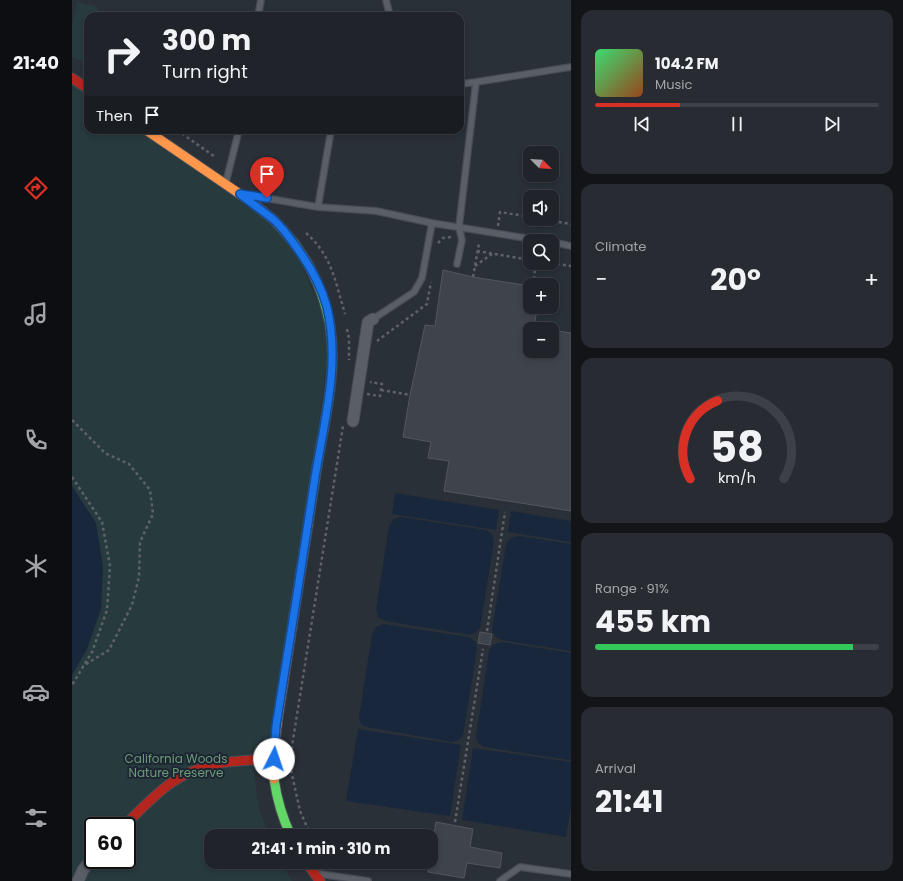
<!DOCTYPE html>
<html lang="en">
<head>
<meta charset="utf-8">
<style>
  body { margin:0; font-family:Poppins,sans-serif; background:#282c32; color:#f1f3f6; height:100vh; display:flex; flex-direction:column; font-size:15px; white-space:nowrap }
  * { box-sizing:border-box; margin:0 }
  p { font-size:13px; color:#a2a4a8 }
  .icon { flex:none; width:22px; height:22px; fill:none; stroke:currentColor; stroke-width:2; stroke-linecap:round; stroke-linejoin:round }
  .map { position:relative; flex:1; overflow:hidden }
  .sheet { display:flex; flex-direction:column; gap:10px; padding:10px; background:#121417; width:332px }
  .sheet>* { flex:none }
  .guide { position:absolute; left:12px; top:12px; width:380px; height:122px; border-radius:12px; box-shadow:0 2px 6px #0003,0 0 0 1px #3d4147; background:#20242a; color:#f1f3f6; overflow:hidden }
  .needle { width:26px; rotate:114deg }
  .buttons { position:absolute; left:451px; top:146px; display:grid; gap:8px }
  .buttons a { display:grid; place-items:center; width:36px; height:36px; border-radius:8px; background:#20242a; box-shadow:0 2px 6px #0003,0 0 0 1px #3d4147; font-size:20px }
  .speed { position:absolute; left:12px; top:817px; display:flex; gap:8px; font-size:20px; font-weight:700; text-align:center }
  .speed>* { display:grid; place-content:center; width:52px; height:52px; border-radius:50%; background:#20242a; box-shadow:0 2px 6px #0003,0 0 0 1px #3d4147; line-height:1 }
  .speed .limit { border:2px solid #111; border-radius:6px; background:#fff; color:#111 }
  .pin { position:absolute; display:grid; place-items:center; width:34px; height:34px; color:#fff; margin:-41px -17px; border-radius:50% 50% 50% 0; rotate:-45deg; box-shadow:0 0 4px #0007 }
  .pin .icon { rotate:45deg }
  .me { position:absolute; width:44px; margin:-22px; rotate:4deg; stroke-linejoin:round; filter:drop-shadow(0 0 3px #0008) }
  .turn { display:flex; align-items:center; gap:14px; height:84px; padding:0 12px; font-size:18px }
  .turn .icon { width:52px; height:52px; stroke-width:2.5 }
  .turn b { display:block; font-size:28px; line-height:34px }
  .then { display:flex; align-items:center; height:38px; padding:0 12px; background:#0003; gap:8px; font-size:15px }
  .big { font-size:30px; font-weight:700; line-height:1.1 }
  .sheet .card { flex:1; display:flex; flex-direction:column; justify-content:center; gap:6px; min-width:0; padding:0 14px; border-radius:12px; background:#282c32 }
  .sheet .dial { align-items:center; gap:0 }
  .dial svg { height:104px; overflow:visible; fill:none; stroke:#3d4147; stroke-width:7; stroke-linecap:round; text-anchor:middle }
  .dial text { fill:#f1f3f6; stroke:none }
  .song { display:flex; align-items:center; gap:12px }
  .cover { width:48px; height:48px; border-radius:6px; background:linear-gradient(135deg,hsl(140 70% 55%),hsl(20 70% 35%)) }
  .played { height:4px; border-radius:2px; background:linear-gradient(90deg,#d93025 30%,#3d4147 30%) }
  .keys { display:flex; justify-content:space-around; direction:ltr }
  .heat { display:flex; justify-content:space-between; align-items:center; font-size:22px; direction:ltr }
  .charge { height:6px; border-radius:3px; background:linear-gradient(90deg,#34c759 91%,#3d4147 0) }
  .trip { position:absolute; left:132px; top:829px; width:234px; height:40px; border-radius:12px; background:#20242a; box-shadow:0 2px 6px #0003,0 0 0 1px #3d4147; font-weight:700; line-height:40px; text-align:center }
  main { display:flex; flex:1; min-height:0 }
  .menu { display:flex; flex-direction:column; width:72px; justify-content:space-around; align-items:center; background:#0d0e11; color:#a2a4a8 }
  .menu .icon { width:28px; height:28px }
  .menu .current { color:#d93025 }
  .menu b { font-size:18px; color:#f1f3f6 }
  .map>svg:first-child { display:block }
</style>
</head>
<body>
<main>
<nav class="menu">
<b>21:40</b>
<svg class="icon current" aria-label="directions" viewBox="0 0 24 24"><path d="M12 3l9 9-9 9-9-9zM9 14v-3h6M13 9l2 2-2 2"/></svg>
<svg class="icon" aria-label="music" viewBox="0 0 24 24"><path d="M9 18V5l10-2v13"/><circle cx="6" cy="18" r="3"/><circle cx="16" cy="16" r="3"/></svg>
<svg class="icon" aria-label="phone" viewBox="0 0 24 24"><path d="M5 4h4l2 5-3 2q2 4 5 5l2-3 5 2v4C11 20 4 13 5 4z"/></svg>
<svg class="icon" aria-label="climate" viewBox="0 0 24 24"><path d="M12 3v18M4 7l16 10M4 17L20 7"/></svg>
<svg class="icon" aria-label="car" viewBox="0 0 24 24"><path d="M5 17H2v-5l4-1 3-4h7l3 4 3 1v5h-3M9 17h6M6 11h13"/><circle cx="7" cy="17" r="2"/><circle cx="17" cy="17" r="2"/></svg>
<svg class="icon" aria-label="filters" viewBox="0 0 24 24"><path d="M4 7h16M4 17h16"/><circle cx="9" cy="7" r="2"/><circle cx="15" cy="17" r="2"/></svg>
</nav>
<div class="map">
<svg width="499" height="881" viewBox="0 0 499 881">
  <rect width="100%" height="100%" fill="#2a3038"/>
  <!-- green -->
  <path fill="#273a3e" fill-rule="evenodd" d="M 5,2 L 26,7 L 24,16 L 16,16 L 16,50 L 13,62 L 6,60 L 0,56 L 0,25 Z
    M 0,78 L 16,89 L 16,130 L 74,130 L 215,234 L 259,331 L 202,759 L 182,760 L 182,774 L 187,809 L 197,836 L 139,836 L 139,862 L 209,862 L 220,881 L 0,881 ZM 21,826 L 55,826 L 55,860 L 21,860 Z"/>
  <!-- water -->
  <path fill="#19273c" d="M 0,486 L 24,523 L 31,566 L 29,609 L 15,649 L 0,675 Z
    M 323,493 L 427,510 L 424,530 L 320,514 Z
    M 439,511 L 499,521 L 499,542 L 436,532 Z
    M 329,517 L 414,530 L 420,534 L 422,541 L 408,628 L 404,632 L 398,635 L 313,621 L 306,617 L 304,609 L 317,526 L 322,519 Z
    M 447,536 L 499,544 L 499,651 L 430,640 L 423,636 L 420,630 L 434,545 L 438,538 Z
    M 311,624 L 397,637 L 404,642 L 405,649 L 391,736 L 387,740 L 381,742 L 294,727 L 289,724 L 287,717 L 300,634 L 304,627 Z
    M 429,642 L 499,653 L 499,759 L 497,760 L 412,747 L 406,743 L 404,736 L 417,651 L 421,645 Z
    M 286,729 L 389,745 L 378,816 L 274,801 Z
    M 401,748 L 499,762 L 499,806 L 494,837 L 390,820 Z"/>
  <!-- building -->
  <path fill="#3f444c" stroke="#52575f" d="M 371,270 L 401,277 L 458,286 L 458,307 L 465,307 L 462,329 L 458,329 L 458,351 L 480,351 L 480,330 L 499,333 L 499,511 L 372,491 L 377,461 L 356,458 L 359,442 L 331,437 L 338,395 L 353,325 L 363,326 Z
    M 408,632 L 420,634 L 418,645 L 406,643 Z
    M 364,822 L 401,829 L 398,847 L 430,853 L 428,868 L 395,863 L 392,878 L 356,872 L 357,862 L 359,862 L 359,851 Z"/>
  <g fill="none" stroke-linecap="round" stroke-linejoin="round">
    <defs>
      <path id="lane" d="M 314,0 L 318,16
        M 186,16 L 189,0
        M 404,82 L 499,67
        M 154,182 L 167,130
        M 181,196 L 246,207 L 259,130
        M 246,207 L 304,211 L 360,223 L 472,241
        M 480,242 L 499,246
        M 385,264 L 390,240 L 387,227 L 404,82 L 388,84
        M 301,319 L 342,292 L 350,278 L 360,223
        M 248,874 L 296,881
        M 428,881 L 448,867 L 499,874"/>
      <path id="street" d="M 281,421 L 296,322 L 301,319
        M 6,881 L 11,870 L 21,857"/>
      <path id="fast" d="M 212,231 C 245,268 263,316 260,365 C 259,392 254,418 249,444 C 244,471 240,498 236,525
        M 202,779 C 205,800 210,817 219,836"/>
      <path id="slow" d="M 74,130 L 178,201 L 202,220 L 212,231
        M 202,779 L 202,749 L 206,717 L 236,525"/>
      <path id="jam" d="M 0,78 L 16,89
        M 52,826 C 67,811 82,795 99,783 C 130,761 166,760 202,759
        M 234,862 L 248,881"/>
    </defs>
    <!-- lane casing -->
    <use href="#lane" stroke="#484c55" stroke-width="8"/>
    <!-- street casing -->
    <use href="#street" stroke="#484c55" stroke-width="13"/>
    <!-- fast casing -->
    <use href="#fast" stroke="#484c55" stroke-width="11"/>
    <!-- slow casing -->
    <use href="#slow" stroke="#484c55" stroke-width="11"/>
    <!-- jam casing -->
    <use href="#jam" stroke="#484c55" stroke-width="11"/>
    <!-- path -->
    <path stroke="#5c6268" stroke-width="2.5" stroke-dasharray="3 3" stroke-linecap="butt" d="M 105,130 L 143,157
      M 469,219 L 499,224
      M 426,226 L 428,212 L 458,217
      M 234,233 C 254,251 260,268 267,293 C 269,300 271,307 273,314
      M 366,243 L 371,238 L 379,237
      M 405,251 L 458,260
      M 479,263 L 499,266
      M 403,266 L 420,254
      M 401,277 L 407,243
      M 461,285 L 464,263
      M 275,329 L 277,338 L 277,360
      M 305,341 L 355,304 L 359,282
      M 309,390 L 338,395
      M 295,394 L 308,396 L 310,384 L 298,382
      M 0,420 L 33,453 L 57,464 L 78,490 L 81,514 L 68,542 L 67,577 L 60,605 L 37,650 L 11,666
      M 0,477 L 30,522 L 38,566 L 35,610 L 20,652 L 0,685
      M 415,631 L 433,512
      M 383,822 L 411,649
      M 239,836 L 228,811 L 219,770 L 220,746 L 271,426
      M 257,862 L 261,866"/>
    <!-- lane -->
    <use href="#lane" stroke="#5a5e66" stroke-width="5.5"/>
    <!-- street -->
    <use href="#street" stroke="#5a5e66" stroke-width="11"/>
    <!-- fast -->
    <use href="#fast" stroke="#63d668" stroke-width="9"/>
    <!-- slow -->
    <use href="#slow" stroke="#ff974d" stroke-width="9"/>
    <!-- jam -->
    <use href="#jam" stroke="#b3261e" stroke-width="9"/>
  </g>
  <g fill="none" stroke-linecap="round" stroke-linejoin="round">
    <defs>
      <path id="route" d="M 195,198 L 168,194 C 179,203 191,211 202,220 C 211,228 218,238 225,248 C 238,266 249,285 255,307 C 269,366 251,425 242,484 C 230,565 217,645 204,726 L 202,759"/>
    </defs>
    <!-- route casing -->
    <use href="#route" stroke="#114b97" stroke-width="10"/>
    <!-- route -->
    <use href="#route" stroke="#1a73e8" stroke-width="7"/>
  </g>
  <g text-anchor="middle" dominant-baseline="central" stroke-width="4" stroke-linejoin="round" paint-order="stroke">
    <!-- park labels -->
    <g font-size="12" fill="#6b9a76" stroke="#1d2633">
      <text x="104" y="758">California Woods<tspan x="104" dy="14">Nature Preserve</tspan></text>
    </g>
  </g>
</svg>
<div class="buttons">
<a><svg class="needle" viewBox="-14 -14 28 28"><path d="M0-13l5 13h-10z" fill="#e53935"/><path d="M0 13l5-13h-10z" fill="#a2a4a8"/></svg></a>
<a><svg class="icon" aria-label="sound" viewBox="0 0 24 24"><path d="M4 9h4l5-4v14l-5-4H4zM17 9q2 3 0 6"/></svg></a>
<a><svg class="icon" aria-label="search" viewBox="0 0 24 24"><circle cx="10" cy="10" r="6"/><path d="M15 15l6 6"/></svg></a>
<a>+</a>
<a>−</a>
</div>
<div class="speed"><div class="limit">60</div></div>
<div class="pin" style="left:195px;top:198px;background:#d93025"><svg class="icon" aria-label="arrive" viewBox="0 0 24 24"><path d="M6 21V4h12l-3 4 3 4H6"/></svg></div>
<svg class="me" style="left:202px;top:759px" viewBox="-20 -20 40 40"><circle r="19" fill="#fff"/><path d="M0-13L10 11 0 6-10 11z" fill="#1a73e8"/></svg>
<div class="trip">21:41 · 1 min · 310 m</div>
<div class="guide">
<div class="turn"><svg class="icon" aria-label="right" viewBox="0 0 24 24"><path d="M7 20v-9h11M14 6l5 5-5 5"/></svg><div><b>300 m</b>Turn right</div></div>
<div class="then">Then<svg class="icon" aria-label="arrive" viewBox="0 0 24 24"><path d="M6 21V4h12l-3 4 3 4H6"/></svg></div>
</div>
</div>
<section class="sheet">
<div class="card">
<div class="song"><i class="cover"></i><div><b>104.2 FM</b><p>Music</p></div></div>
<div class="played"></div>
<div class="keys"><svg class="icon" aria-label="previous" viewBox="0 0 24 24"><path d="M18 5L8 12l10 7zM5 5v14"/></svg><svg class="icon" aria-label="pause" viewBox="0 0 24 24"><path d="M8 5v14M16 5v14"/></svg><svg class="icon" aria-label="next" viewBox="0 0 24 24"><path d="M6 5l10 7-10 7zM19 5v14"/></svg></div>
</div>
<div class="card"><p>Climate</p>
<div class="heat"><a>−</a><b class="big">20°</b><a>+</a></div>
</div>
<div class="card dial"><svg viewBox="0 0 100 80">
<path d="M14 69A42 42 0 1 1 86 69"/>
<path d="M14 69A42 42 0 0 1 35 9" stroke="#d93025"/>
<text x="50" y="56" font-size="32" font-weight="700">58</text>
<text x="50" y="72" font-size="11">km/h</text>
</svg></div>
<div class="card"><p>Range · 91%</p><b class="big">455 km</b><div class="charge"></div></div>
<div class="card"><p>Arrival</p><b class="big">21:41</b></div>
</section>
</main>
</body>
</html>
